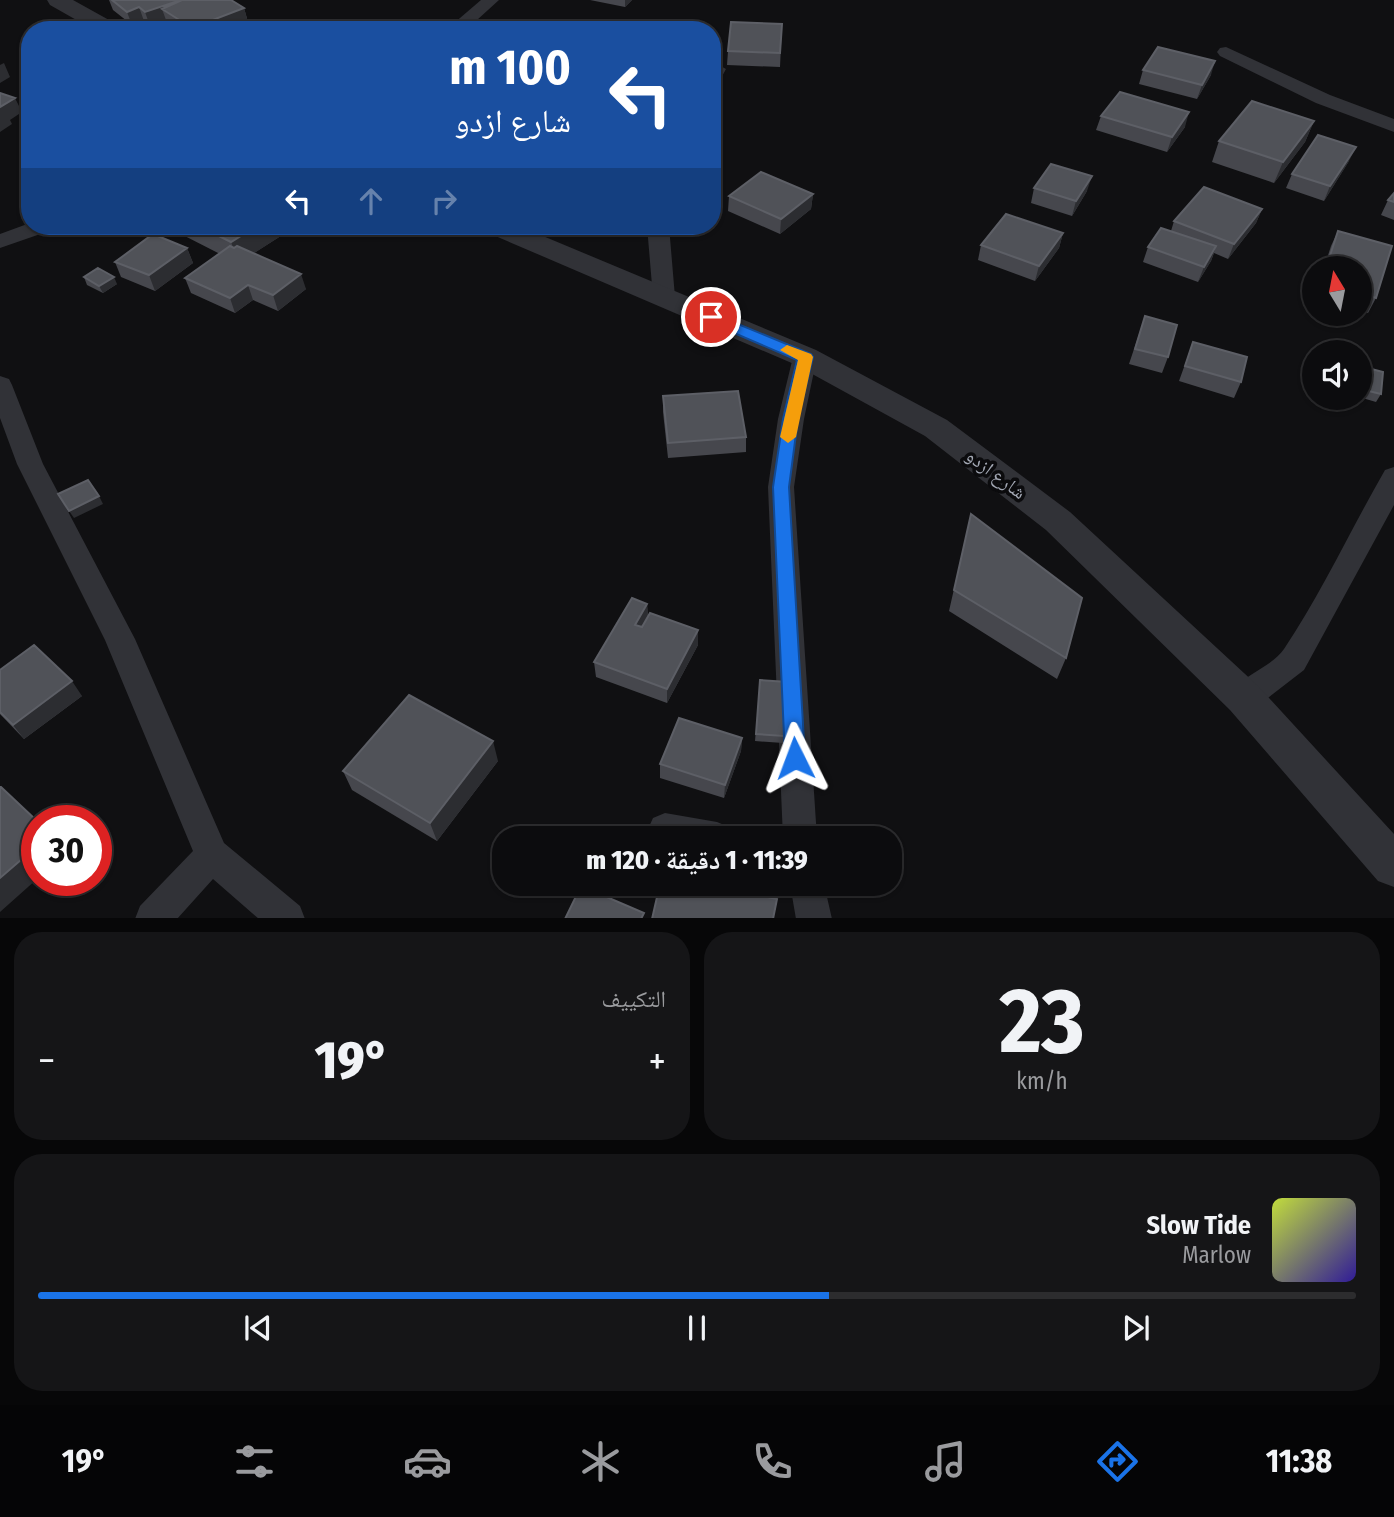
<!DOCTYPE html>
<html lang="ar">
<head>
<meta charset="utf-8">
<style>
  body { margin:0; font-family:"Fira Sans Condensed","Noto Naskh Arabic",sans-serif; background:#151517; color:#f1f3f6; direction:rtl; height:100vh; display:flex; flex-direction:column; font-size:26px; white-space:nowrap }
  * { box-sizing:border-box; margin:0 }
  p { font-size:23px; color:#9a9b9e }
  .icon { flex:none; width:38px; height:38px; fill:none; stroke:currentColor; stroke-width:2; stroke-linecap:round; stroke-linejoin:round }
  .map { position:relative; height:918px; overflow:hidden; direction:ltr }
  .side { display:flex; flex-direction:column; gap:14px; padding:14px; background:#070708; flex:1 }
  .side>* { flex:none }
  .top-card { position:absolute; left:21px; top:21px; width:700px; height:214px; border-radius:28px; box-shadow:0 2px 5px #0004,0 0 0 2px #2c2c2e; direction:rtl; background:#1a4fa0; color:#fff; overflow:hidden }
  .needle { width:46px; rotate:350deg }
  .fabs { position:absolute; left:1302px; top:256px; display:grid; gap:14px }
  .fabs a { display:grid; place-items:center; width:70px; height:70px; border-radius:50%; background:#0c0c0e; box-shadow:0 2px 5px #0004,0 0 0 2px #2c2c2e; font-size:35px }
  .speed { position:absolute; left:21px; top:805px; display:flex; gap:14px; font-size:35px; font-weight:700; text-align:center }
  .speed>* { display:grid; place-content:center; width:91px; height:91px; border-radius:50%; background:#0c0c0e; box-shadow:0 2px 5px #0004,0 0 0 2px #2c2c2e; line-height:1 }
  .speed .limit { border:10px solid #d22; background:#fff; color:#111 }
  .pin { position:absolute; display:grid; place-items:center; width:60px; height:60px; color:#fff; margin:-30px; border:4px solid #fff; border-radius:50%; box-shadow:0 2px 7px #0007 }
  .me { position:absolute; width:77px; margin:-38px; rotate:357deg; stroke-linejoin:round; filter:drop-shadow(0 0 5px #0008) }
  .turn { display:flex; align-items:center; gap:24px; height:147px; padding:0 35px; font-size:32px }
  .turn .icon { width:91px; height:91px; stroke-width:2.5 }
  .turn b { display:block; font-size:49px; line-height:60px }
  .lanes { display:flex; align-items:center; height:66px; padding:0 35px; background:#0003; justify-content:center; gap:35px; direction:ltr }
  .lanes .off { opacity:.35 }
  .big { font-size:52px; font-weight:800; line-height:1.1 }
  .side .tile { flex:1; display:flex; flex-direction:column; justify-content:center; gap:10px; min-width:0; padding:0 24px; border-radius:28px; background:#151517 }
  .side .dial { align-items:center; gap:0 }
  .dial b { font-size:91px; line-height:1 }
  .song { display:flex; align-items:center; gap:21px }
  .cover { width:84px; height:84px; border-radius:10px; background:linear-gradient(135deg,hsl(70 70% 55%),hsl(250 70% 35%)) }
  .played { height:7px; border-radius:4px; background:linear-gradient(90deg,#1a73e8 60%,#2c2c2e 60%) }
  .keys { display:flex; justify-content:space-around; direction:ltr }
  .heat { display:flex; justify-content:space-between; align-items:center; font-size:38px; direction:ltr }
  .side .tiles { flex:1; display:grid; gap:14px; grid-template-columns:1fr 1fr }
  .tile:last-child { grid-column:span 2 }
  .trip { position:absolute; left:492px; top:826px; width:410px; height:70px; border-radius:28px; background:#0c0c0e; box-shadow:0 2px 5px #0004,0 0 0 2px #2c2c2e; font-weight:800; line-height:70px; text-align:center; direction:rtl }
  .menu { display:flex; height:112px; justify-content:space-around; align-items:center; background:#050506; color:#9a9b9e }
  .menu .icon { width:49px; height:49px }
  .menu .on { color:#1a73e8 }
  .menu b { font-size:32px; color:#f1f3f6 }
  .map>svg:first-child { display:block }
</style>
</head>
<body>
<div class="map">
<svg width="1394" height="919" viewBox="0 0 1394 919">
  <rect width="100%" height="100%" fill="#101012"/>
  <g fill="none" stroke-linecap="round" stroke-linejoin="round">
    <!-- minor -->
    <path fill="#313237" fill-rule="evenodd" d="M 481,0 L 499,0 L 466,30 L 446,30 Z
      M 1226,47 L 1330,95 L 1394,119 L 1394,132 L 1316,103 L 1220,56 L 1217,52 L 1220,48 Z
      M 717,64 L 726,69 L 719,82 L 712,83 L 712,65 Z
      M 30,223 L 30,226 L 52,226 L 49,231 L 0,248 L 0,234 Z
      M 647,226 L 669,226 L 675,297 L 672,302 L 664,304 L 656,302 L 653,297 Z
      M 805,349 L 814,351 L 817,357 L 804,419 L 794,487 L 817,838 L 783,838 L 768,487 L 778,419 L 793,357 L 796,351 Z
      M 0,376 L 9,379 L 12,385 L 43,464 L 135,639 L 224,843 L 300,906 L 305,919 L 259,919 L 213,879 L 177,919 L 135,919 L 140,906 L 193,851 L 105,640 L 17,464 L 0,418 Z
      M 1394,467 L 1394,505 L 1304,670 L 1255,708 L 1244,712 L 1233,708 L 1228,698 C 1239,675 1270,669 1284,649 C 1322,592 1351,529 1385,470 Z
      M 665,813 L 717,822 L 729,827 L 734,838 L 652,838 L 648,829 L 653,818 Z
      M 790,884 L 824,884 L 832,919 L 796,919 Z"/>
    <!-- tertiary -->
    <path fill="#313237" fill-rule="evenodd" d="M 47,0 L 73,0 L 118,25 L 121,30 L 94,30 L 50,5 Z
      M 482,226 L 519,226 L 816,350 L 947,420 L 1070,512 L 1258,686 L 1394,834 L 1394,887 L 1378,881 L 1230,710 L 1046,530 L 925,436 L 794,364 L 486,232 Z"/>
  </g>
  <!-- wall -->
  <path fill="#46474d" d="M 109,0 L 231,0 L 244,8 L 248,22 L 228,30 L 178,30 L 166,22 L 166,20 L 150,26 L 144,21 L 132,25 L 113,10 Z
    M 590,0 L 632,0 L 625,7 Z
    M 782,24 L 780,67 L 727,65 L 728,51 Z
    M 1143,70 L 1211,75 L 1197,99 L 1139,84 Z
    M 1101,116 L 1185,127 L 1167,152 L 1096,130 Z
    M 1314,121 L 1305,142 L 1274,183 L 1212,162 L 1219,141 Z
    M 1349,161 L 1324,201 L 1286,188 L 1292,174 Z
    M 1034,188 L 1087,191 L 1072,216 L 1031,203 Z
    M 1394,193 L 1394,220 L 1381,215 L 1388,200 Z
    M 813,194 L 811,209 L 780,234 L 728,211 L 729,196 Z
    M 1262,209 L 1256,223 L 1228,259 L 1214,253 L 1211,261 L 1198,282 L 1143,262 L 1148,247 L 1171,231 L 1174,221 Z
    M 173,226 L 285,226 L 287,232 L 254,253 L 306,289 L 278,311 L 253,300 L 235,313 L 191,293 L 185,278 L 220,254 L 175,231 Z
    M 1338,231 L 1392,246 L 1376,298 L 1368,313 L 1360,310 L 1360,268 L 1324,268 L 1331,246 Z
    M 1063,233 L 1059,248 L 1035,281 L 978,260 L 981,245 Z
    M 187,248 L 193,263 L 155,291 L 121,277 L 115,262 Z
    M 84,277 L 117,284 L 103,293 L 87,285 Z
    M 1145,316 L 1168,357 L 1162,373 L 1129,364 Z
    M 1193,342 L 1241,382 L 1234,398 L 1179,381 Z
    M 1360,366 L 1381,394 L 1376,402 L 1359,397 L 1360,397 Z
    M 663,396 L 746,437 L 746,452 L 668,458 L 663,412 Z
    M 971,514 L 1066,658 L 1057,679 L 949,611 Z
    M 647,604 L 648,617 L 698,645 L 667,703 L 596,677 L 594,662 Z
    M 0,670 L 82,696 L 24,739 L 0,714 Z
    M 760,680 L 784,736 L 783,743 L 755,741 Z
    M 742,738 L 741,751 L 724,798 L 660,778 L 660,764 Z
    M 498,761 L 437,841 L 352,790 L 343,771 Z"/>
  <!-- shaded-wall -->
  <path fill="#2c2d31" d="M 181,0 L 162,9 L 166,20 L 150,26 L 145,12 Z
    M 625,0 L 632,0 L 625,7 Z
    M 139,7 L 144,21 L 132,25 L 127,12 Z
    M 244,8 L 248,22 L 228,30 L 192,30 L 192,28 Z
    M 1215,61 L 1211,75 L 1197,99 L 1202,85 Z
    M 4,63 L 10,77 L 0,83 L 0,65 Z
    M 15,98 L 22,112 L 10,120 L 12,124 L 0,132 L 0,107 Z
    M 1189,112 L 1185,127 L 1167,152 L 1172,137 Z
    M 1314,121 L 1305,142 L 1274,183 L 1283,162 Z
    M 1356,147 L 1349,161 L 1324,201 L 1330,186 Z
    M 1092,176 L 1087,191 L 1072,216 L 1076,201 Z
    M 813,194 L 811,209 L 780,234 L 781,219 Z
    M 1262,209 L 1256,223 L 1228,259 L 1234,244 Z
    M 257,226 L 285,226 L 287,232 L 239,263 L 231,242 Z
    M 1063,233 L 1059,248 L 1035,281 L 1039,266 Z
    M 1216,246 L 1211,261 L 1198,282 L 1204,267 Z
    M 187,248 L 193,263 L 155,291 L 149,275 Z
    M 301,274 L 306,289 L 278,311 L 273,295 Z
    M 114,277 L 117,284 L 103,293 L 99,286 Z
    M 248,285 L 253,300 L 235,313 L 230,298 Z
    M 99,496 L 103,504 L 74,518 L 69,511 Z
    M 647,604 L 648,618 L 636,639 L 635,625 Z
    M 698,630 L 698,645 L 667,703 L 667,689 Z
    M 72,681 L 82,696 L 24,739 L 13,725 Z
    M 742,738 L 741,751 L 724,798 L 725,785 Z
    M 493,741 L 498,761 L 437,841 L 430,823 Z
    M 37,846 L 37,879 L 0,912 L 0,878 Z"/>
  <!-- building -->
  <path fill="#505258" stroke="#5d5f66" stroke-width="2" d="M 112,0 L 181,0 L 145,12 L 139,7 L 127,12 Z
    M 182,0 L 231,0 L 244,8 L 192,28 L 162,9 Z
    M 731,22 L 782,24 L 780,53 L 728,51 Z
    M 1158,47 L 1215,61 L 1202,85 L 1143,70 Z
    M 1120,92 L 1189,112 L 1172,137 L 1101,116 Z
    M 0,93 L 15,98 L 0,107 Z
    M 1252,101 L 1314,121 L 1283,162 L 1219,141 Z
    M 1318,135 L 1356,147 L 1330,186 L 1292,174 Z
    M 1051,164 L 1092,176 L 1076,201 L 1034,188 Z
    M 761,172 L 813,194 L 781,219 L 729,196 Z
    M 1204,187 L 1262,209 L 1234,244 L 1174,221 Z
    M 1394,193 L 1394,202 L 1388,200 Z
    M 1006,214 L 1063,233 L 1039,266 L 981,245 Z
    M 199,226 L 257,226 L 231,242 Z
    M 1161,228 L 1216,246 L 1204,267 L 1148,247 Z
    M 1338,231 L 1392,246 L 1376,298 L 1360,293 L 1360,268 L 1326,268 Z
    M 153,234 L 187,248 L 149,275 L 115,262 Z
    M 230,246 L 234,248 L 237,246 L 301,274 L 273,295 L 248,285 L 230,298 L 185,278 Z
    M 98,268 L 114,277 L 99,286 L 84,277 Z
    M 1145,316 L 1177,325 L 1168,357 L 1135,349 Z
    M 1193,342 L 1247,357 L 1241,382 L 1185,366 Z
    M 1360,366 L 1383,372 L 1381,394 L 1360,389 Z
    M 738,391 L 746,437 L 668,443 L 663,396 Z
    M 88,480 L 99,496 L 69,511 L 58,494 Z
    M 971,514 L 1082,598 L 1066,658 L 954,590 Z
    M 632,598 L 647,604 L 635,625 L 642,627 L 650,613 L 698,630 L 667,689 L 594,662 Z
    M 34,645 L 72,681 L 13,725 L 0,712 L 0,670 Z
    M 760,680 L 787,682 L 784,736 L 756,734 Z
    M 409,695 L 493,741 L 430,823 L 343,771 Z
    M 679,718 L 742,738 L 725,785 L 660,764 Z
    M 0,787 L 1,787 L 37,821 L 37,846 L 0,878 Z
    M 660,884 L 729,884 L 728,889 L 777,899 L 773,919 L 652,919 Z
    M 581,886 L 644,913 L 641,919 L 565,919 Z"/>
  <!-- route -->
  <path fill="#1a73e8" stroke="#114b97" stroke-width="2" d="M 711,313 L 811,354 L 813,357 L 798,419 L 789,487 L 805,758 L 802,765 L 795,767 L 788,765 L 785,758 L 773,487 L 783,419 L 797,360 L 706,321 L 704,317 Z"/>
  <!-- slow -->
  <path fill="#f59e0b" d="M 787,345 L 811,354 L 813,357 L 796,437 L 788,443 L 780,437 L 798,360 L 780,350 Z"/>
  <g text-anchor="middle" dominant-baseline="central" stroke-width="7" stroke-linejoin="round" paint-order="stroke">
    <!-- street labels -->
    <g font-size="19" fill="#a2a7b3" stroke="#0b0b0d">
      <text transform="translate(996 474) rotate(37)">شارع ازدو</text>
    </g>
  </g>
</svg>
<div class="fabs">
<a><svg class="needle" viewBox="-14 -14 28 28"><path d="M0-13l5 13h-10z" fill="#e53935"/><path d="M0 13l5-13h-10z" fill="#9a9b9e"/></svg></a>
<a><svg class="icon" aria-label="sound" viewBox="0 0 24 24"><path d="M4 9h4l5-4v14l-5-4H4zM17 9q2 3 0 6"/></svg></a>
</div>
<div class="speed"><div class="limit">30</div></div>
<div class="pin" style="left:711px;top:317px;background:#d93025"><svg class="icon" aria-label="arrive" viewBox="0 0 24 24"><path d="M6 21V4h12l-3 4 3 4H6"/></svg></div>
<svg class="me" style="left:795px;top:758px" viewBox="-20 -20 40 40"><path d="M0-17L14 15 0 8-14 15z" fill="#1a73e8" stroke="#fff" stroke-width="4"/></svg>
<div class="trip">11:39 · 1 دقيقة · 120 m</div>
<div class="top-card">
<div class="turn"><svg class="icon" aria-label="left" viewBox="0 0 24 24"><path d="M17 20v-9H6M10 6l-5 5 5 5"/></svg><div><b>100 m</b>شارع ازدو</div></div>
<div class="lanes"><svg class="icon" aria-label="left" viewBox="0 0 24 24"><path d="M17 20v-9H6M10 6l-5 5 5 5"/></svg><svg class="icon off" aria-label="ahead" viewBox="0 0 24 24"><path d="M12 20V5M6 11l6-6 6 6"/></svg><svg class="icon off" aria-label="right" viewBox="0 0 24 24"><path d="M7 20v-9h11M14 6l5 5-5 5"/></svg></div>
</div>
</div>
<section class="side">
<div class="tiles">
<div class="tile dial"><b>23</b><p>km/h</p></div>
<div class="tile"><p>التكييف</p>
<div class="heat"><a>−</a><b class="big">19°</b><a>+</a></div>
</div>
<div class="tile">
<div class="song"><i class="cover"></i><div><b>Slow Tide</b><p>Marlow</p></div></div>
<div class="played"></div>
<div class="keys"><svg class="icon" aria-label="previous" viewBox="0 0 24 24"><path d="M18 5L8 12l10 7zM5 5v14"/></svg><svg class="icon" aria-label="pause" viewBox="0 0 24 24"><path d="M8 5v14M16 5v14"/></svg><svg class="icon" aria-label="next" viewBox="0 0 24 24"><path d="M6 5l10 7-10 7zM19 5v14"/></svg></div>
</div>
</div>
</section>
<nav class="menu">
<b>11:38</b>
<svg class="icon on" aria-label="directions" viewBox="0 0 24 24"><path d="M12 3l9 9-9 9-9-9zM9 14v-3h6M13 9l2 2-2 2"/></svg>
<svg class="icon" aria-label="music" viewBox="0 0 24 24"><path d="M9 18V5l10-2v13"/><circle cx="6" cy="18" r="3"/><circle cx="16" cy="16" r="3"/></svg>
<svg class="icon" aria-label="phone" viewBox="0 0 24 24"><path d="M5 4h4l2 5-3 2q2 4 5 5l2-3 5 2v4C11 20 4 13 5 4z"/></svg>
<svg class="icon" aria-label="climate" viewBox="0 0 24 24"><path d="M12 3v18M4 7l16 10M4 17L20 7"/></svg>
<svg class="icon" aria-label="car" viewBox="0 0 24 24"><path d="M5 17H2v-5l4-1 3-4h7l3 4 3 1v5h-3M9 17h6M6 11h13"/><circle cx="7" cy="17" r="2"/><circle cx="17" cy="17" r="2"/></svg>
<svg class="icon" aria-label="filters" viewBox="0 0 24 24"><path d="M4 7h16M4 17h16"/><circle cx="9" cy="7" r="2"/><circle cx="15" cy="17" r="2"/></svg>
<b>19°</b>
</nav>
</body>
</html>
